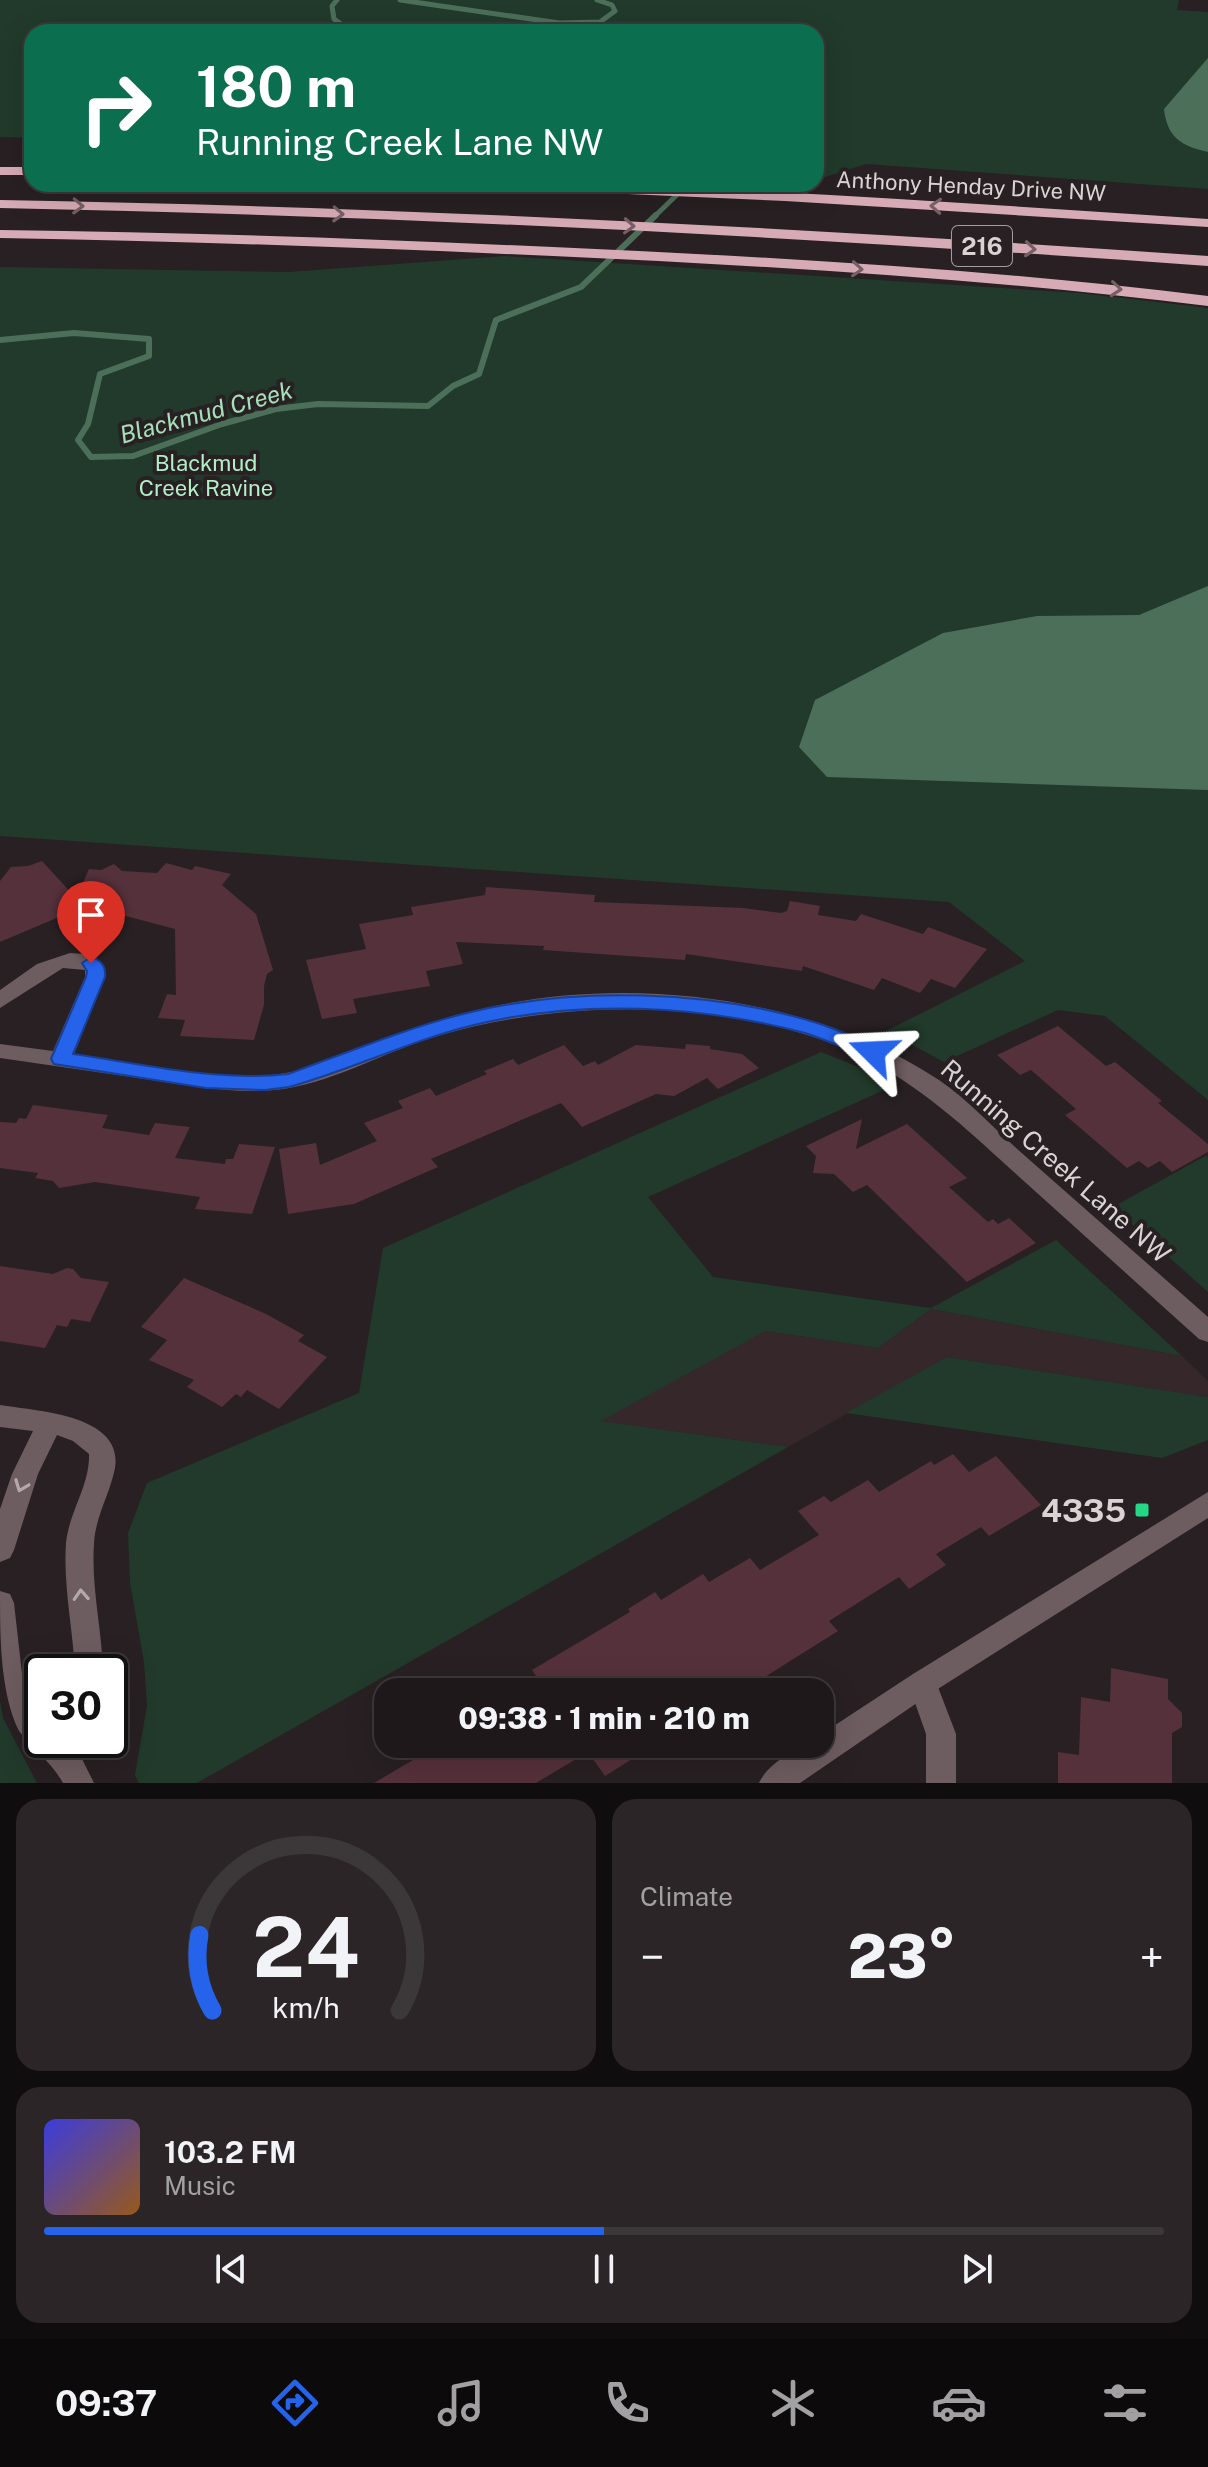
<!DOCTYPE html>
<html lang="en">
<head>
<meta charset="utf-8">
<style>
  body { margin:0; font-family:"Public Sans",sans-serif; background:#2b2527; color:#f1f3f6; height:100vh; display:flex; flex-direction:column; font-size:30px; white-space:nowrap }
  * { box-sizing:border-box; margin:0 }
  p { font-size:26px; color:#a1a0a2 }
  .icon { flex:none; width:44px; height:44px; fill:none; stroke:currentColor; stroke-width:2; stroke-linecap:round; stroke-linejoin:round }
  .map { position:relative; height:1783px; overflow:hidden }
  .details { display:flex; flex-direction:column; gap:16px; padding:16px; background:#100d0e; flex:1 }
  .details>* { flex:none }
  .top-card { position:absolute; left:24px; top:24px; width:800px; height:168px; border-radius:24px; box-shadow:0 8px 32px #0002,0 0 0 2px #3c3739; background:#0b6e4f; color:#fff; overflow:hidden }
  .speed { position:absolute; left:24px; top:1654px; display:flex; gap:16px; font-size:40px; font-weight:700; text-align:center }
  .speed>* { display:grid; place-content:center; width:104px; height:104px; border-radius:50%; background:#1e181a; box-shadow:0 8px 32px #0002,0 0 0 2px #3c3739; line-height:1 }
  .speed .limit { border:4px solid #111; border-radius:12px; background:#fff; color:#111 }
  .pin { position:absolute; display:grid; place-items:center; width:68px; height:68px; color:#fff; margin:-82px -34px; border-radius:50% 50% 50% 0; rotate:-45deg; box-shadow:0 0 8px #0007 }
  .pin .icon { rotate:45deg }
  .me { position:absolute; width:88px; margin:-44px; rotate:291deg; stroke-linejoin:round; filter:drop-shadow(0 0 6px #0008) }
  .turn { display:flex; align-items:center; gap:28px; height:168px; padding:0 40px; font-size:36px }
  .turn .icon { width:104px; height:104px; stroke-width:2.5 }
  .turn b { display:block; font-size:56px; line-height:68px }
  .big { font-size:60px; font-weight:800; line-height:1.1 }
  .details .widget { flex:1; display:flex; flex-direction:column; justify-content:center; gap:12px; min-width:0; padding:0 28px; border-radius:24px; background:#2b2527 }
  .details .dial { align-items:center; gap:0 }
  .dial svg { height:208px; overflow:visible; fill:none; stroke:#3c3739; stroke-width:7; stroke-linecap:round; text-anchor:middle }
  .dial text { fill:#f1f3f6; stroke:none }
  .song { display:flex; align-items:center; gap:24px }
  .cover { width:96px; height:96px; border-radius:12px; background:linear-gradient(135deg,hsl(240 70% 55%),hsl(30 70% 35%)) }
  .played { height:8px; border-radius:4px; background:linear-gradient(90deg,#2563eb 50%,#3c3739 50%) }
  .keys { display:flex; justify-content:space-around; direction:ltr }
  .heat { display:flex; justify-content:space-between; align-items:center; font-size:44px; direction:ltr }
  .details .tiles { flex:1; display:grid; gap:16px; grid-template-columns:1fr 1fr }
  .widget:last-child { grid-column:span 2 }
  .trip { position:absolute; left:374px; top:1678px; width:460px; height:80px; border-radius:24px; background:#1e181a; box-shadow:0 8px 32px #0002,0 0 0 2px #3c3739; font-weight:800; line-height:80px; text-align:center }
  .menu { display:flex; height:128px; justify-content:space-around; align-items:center; background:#0c0a0a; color:#a1a0a2 }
  .menu .icon { width:56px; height:56px }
  .menu .active { color:#2563eb }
  .menu b { font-size:36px; color:#f1f3f6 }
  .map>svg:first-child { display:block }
</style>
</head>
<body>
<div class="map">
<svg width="1208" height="1783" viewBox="0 0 1208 1783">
  <rect width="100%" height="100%" fill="#282022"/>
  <!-- built -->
  <path fill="#36272b" d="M 931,1309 L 1182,1356 L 1208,1381 L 1208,1397 L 947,1357 L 788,1447 L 600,1421 L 766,1331 L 878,1348 Z"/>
  <!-- green -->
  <path fill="#213a2b" d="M 0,0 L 1179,0 L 1177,10 L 1208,12 L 1208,189 L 866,164 L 816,180 L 816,32 L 32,32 L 32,138 L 0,137 Z
    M 505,256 L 1079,293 L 1208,308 L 1208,1100 L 1105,1016 L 1058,1010 L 944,1062 L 886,1031 L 1025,961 L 949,902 L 0,836 L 0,267 L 289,272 Z
    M 821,1052 L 856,1066 L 893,1086 L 648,1197 L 713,1277 L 931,1308 L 1056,1240 L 1182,1356 L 931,1309 L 878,1348 L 766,1331 L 601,1421 L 788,1447 L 197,1783 L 139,1783 L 135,1775 L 147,1705 L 144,1662 L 130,1583 L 128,1533 L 147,1483 L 359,1393 L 383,1248 Z
    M 1207,1155 L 1208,1159 L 1208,1292 L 1113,1207 Z
    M 947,1357 L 1208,1397 L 1208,1440 L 1162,1458 L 846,1413 Z
    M 0,1701 L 3,1718 L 37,1783 L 0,1783 Z"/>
  <!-- water -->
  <path fill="#4c6f59" d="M 1208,58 L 1208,152 C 1181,146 1167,137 1164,109 Z
    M 1208,586 L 1208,790 L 827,777 L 799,747 L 815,700 L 943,633 L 1037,616 L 1139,615 Z"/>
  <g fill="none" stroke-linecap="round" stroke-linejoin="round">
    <!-- stream-far1 -->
    <path stroke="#4c6f59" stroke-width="5" d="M 337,0 L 332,6 L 334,19 L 352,32
      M 400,0 L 559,23 L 600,22 L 615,11 L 612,5 L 597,0
      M 654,217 L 688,184"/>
    <!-- stream -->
    <path stroke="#4c6f59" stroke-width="6" d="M 0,340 L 74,333 L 149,339 L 149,356 L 100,374 L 88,424 L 78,440 L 91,457 L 133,456 L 222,424 L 276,409 L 318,404 L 428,406 L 453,386 L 479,374 L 496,320 L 581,287 L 656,215"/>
  </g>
  <!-- building -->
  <path fill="#55313b" d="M 42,861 L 76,898 L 89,869 L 101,870 L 114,864 L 122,871 L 157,873 L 166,863 L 192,870 L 195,866 L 231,874 L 222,885 L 256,914 L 273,970 L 267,974 L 264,986 L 264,1005 L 254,1040 L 180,1036 L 185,1020 L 158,1018 L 167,994 L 176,995 L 175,929 L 122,915 L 120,921 L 59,917 L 0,942 L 0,881 L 11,867 L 28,866 Z
    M 486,887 L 595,895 L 594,902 L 743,908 L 781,913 L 787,911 L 790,901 L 820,906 L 818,915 L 856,921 L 861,914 L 923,934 L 928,927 L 987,949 L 955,988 L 931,979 L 920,993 L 882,978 L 874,990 L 803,966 L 802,971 L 686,954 L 685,960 L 543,950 L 544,946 L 456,942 L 463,964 L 426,971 L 430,986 L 353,999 L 357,1013 L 322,1019 L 306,960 L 366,949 L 359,924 L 413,915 L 411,907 L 485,895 Z
    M 1058,1026 L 1106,1066 L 1115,1062 L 1162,1101 L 1158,1103 L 1208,1144 L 1208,1152 L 1172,1172 L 1160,1161 L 1148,1168 L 1139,1161 L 1127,1168 L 1065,1115 L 1076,1109 L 1031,1070 L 1020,1075 L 997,1055 Z
    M 686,1044 L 710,1046 L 710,1049 L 742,1054 L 759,1068 L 718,1089 L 707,1078 L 674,1096 L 656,1094 L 582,1127 L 561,1103 L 431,1159 L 438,1167 L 354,1204 L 288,1214 L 279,1149 L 316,1143 L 320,1165 L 377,1141 L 364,1123 L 403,1108 L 398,1101 L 430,1088 L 436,1096 L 487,1074 L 484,1071 L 513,1059 L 518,1065 L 564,1045 L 583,1066 L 595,1061 L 598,1065 L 636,1045 L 685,1049 Z
    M 33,1105 L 108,1115 L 102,1128 L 149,1135 L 155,1123 L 190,1127 L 175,1158 L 225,1164 L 226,1159 L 233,1159 L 239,1144 L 275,1147 L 252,1214 L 195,1209 L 200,1197 L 95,1182 L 59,1188 L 53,1181 L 35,1178 L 38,1173 L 0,1168 L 0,1122 L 16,1123 L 19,1118 L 26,1119 Z
    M 862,1119 L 856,1149 L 907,1124 L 967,1178 L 949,1187 L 988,1222 L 993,1219 L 998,1224 L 1009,1218 L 1036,1243 L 967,1282 L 867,1185 L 853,1192 L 834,1174 L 813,1173 L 816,1156 L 806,1146 Z
    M 0,1266 L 53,1274 L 67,1268 L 73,1269 L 81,1278 L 109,1282 L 90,1322 L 71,1319 L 67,1327 L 57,1325 L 45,1348 L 0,1341 Z
    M 184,1278 L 266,1314 L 304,1335 L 298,1341 L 327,1357 L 279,1409 L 247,1390 L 241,1397 L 236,1394 L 222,1407 L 187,1387 L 194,1380 L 149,1360 L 167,1340 L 141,1327 Z
    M 953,1454 L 969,1472 L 996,1456 L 1041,1505 L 989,1536 L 981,1527 L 936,1554 L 946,1565 L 909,1589 L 899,1577 L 829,1621 L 838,1631 L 741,1692 L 729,1680 L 711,1692 L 691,1692 L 681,1680 L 661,1692 L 547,1692 L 532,1670 L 630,1612 L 628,1609 L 655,1592 L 661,1600 L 703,1574 L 709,1582 L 750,1558 L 760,1570 L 819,1535 L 798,1511 L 824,1496 L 831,1502 L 868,1480 L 879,1492 L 931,1461 L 934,1465 Z
    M 1111,1668 L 1168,1679 L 1168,1699 L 1182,1713 L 1182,1727 L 1172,1733 L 1172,1783 L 1058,1783 L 1058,1752 L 1079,1755 L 1081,1697 L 1110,1702 Z
    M 440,1744 L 656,1744 L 605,1776 L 588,1752 L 536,1783 L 374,1783 Z"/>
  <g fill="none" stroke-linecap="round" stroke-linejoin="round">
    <!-- minor -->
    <path fill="#6d5c60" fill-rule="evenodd" d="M 70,953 C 88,954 105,956 105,977 L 74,1054 C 142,1063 218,1084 286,1073 C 326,1066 362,1048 399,1034 C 428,1022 459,1014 490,1007 C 636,975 813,997 939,1080 C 969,1100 996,1131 1024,1155 C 1085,1209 1147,1263 1208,1317 L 1208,1342 L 1199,1339 C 1141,1287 1084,1235 1026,1183 C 977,1139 934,1096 876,1064 C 754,997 571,997 441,1035 C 388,1050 339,1080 284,1089 C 237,1095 191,1086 145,1079 C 97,1072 48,1065 0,1058 L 0,1044 L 53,1051 L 85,977 L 85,970 L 63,968 L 0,1008 L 0,990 L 37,964 Z
      M 0,1405 C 35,1411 124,1414 115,1468 C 110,1494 95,1517 94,1544 C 91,1587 102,1629 103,1672 L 75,1672 C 73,1629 63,1586 66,1543 C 69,1512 90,1485 89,1454 L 73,1441 L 57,1435 L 38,1474 L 14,1550 L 10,1558 L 0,1562 L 0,1509 L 12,1474 L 33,1431 L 0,1427 Z
      M 0,1591 L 10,1594 L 14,1603 L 22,1674 L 30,1697 L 42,1714 L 42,1740 L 69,1740 L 75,1745 L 94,1783 L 63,1783 C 51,1761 33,1750 19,1731 C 0,1693 0,1636 0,1591 Z
      M 923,1670 L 933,1674 L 956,1734 L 956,1783 L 926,1783 L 926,1734 L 908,1683 L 913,1674 Z"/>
    <!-- tertiary -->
    <path fill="#6d5c60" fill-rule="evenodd" d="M 1208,1492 L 1208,1518 L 933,1692 L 800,1783 L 759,1783 C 767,1764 800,1744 820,1744 L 820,1735 L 913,1674 Z"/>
    <!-- motorway -->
    <path fill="#d7abb6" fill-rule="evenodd" d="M 0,167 L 32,167 L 32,175 L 0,175 Z
      M 484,184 C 726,184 967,204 1208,219 L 1208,227 L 785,201 L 491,188 Z
      M 0,200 C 403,207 806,228 1208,256 L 1208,266 C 806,237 403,216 0,208 Z
      M 0,230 C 185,232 369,239 553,247 C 772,257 991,269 1208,296 L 1208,306 C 991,279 772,266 553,256 C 369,248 185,241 0,238 Z"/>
  </g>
  <!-- one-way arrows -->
  <defs><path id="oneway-chevron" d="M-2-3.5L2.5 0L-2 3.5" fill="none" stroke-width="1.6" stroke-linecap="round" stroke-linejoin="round" transform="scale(2)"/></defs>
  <g stroke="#775f65">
    <use href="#oneway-chevron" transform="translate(78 206) rotate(2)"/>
    <use href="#oneway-chevron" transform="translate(936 206) rotate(-177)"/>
    <use href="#oneway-chevron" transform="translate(338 214) rotate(2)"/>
    <use href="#oneway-chevron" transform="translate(629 226) rotate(3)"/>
    <use href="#oneway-chevron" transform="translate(1030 249) rotate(4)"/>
    <use href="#oneway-chevron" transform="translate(857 269) rotate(4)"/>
    <use href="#oneway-chevron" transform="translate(1116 289) rotate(5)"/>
  </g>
  <g stroke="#b3a9ab">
    <use href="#oneway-chevron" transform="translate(21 1486) rotate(111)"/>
    <use href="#oneway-chevron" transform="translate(81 1595) rotate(-93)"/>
  </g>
  <!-- route -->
  <path fill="#2563eb" stroke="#184099" stroke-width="2" d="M 91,957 C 101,960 106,967 105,977 L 73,1054 C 143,1064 217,1082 288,1074 C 347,1053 406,1028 467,1013 C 575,986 711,990 817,1023 C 839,1030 859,1039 880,1047 L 883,1052 L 873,1058 C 850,1052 828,1040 805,1033 C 699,1005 581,999 474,1025 C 411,1040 351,1070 289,1087 L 265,1090 L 206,1088 L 54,1064 L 51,1059 L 86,977 L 87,971 L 82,963 Z"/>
  <!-- markers -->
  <rect fill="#25d886" stroke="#282022" stroke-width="3" x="1134" y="1502" width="16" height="16" rx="4"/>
  <g text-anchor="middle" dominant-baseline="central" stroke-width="8" stroke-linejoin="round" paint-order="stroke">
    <!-- far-street labels -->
    <g font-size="22" fill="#d9d3d4" stroke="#282022">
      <text transform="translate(971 186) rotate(3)">Anthony Henday Drive NW</text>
    </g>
    <!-- far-park labels -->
    <g font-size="22" fill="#b1efc8" stroke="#282022">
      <text x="206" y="463">Blackmud<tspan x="206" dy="25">Creek Ravine</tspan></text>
    </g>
    <!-- shield labels -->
    <rect fill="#282022" stroke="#a49d9f" stroke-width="2" x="952" y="226" width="60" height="40" rx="6"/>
    <g font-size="24" font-weight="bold" fill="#d9d3d4">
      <text x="982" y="246">216</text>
    </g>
    <!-- far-water labels -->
    <g font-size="24" font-style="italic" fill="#a4e1ba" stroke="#282022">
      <text transform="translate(206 412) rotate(-15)">Blackmud Creek</text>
    </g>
    <!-- street labels -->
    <g font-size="26" fill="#d9d3d4" stroke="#282022">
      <text transform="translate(1056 1161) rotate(41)">Running Creek Lane NW</text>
    </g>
    <!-- near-poi labels -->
    <g font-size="32" font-weight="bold" fill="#d9d3d4" stroke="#282022" text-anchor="end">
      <text x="1126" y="1510">4335</text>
    </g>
  </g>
</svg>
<div class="speed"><div class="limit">30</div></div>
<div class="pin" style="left:91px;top:963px;background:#d93025"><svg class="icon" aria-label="arrive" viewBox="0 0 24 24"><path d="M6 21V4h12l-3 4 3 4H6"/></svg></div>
<svg class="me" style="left:873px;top:1052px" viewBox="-20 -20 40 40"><path d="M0-17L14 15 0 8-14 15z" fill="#2563eb" stroke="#fff" stroke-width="4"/></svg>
<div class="trip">09:38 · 1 min · 210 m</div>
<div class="top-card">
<div class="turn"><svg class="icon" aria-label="right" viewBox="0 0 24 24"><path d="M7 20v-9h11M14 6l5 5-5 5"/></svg><div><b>180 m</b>Running Creek Lane NW</div></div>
</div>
</div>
<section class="details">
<div class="tiles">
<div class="widget dial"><svg viewBox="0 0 100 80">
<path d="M14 69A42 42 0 1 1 86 69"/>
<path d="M14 69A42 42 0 0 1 9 40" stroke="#2563eb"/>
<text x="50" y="56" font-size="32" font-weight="700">24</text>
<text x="50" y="72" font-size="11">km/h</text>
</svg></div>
<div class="widget"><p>Climate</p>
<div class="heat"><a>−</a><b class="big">23°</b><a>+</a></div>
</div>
<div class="widget">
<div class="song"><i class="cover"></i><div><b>103.2 FM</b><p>Music</p></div></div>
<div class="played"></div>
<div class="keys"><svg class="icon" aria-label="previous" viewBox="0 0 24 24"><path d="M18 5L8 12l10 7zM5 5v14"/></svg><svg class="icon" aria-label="pause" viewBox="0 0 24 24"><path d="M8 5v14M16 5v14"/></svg><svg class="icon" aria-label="next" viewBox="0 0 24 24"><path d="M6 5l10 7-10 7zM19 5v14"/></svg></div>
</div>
</div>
</section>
<nav class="menu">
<b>09:37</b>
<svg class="icon active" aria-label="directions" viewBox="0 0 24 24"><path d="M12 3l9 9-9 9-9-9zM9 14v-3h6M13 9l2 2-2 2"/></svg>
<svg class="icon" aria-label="music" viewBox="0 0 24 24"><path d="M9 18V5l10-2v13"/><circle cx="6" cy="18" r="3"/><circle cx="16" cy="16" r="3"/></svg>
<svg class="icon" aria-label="phone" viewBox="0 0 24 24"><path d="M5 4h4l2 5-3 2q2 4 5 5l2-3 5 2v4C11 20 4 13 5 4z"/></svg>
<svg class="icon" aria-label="climate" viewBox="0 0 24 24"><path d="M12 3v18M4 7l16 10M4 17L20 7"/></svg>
<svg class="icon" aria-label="car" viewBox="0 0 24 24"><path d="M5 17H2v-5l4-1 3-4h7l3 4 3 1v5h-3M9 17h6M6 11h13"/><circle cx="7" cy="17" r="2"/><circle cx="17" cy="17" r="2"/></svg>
<svg class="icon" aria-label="filters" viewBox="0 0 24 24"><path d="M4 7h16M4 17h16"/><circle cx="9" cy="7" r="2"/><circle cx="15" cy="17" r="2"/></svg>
</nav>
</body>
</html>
